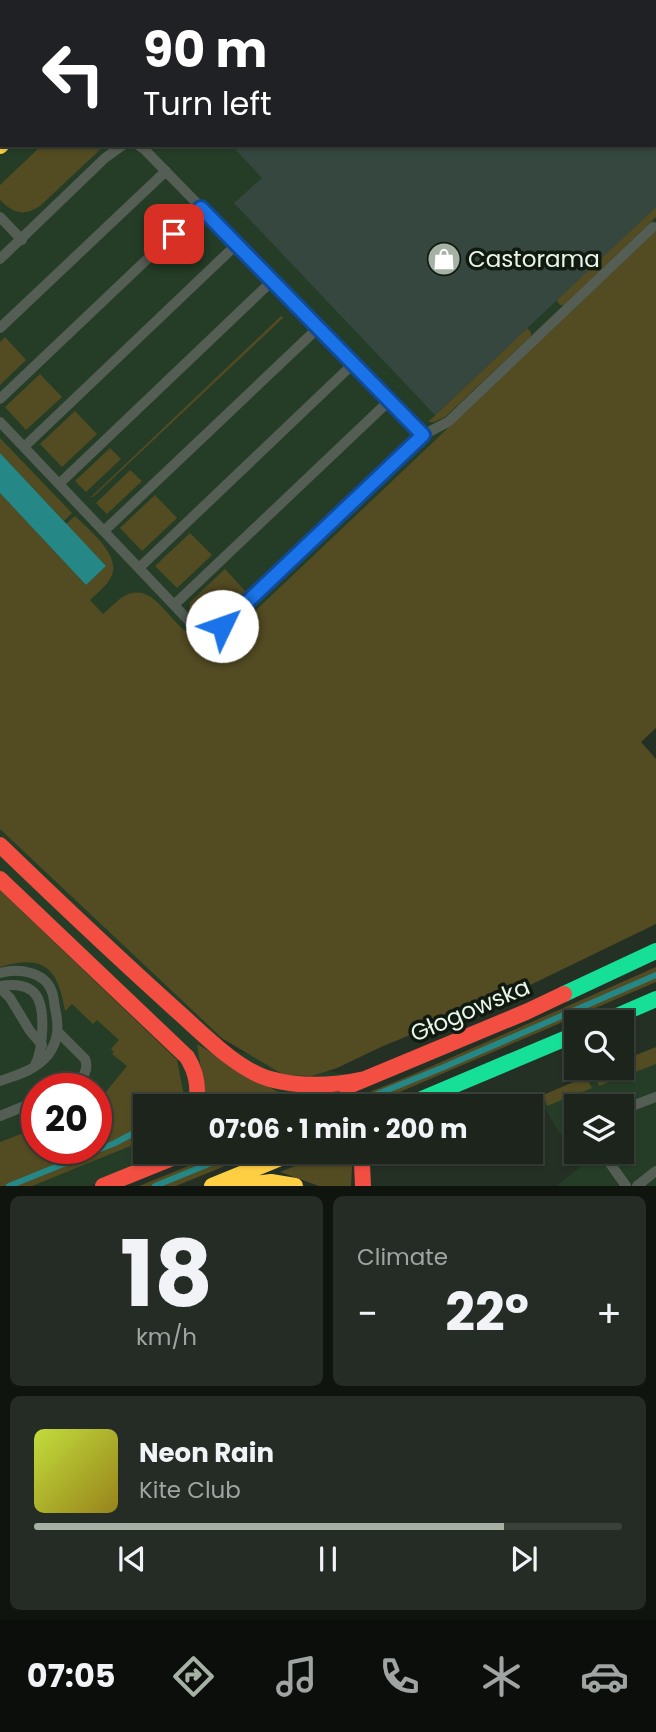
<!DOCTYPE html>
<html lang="en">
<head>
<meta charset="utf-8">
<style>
  body { margin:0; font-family:Poppins,sans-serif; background:#252c25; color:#f1f3f6; height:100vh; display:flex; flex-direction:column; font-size:26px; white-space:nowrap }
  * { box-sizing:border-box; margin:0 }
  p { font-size:23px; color:#a0a4a3 }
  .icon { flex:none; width:38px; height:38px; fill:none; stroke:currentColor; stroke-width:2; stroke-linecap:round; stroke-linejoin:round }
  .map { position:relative; height:1186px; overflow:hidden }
  .panel { display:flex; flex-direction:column; gap:10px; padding:10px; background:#0f140f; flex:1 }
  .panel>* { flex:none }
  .banner { position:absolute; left:0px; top:0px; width:656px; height:147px; box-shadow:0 2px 5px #0004,0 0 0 2px #3a413b; background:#202124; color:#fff; overflow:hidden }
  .buttons { position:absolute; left:564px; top:1010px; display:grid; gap:14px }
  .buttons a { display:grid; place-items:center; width:70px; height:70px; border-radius:0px; background:#1c241c; box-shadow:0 2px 5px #0004,0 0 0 2px #3a413b; font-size:35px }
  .speed { position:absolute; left:21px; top:1073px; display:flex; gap:14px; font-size:35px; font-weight:700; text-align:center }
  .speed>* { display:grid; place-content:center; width:91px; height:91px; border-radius:50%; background:#1c241c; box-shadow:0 2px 5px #0004,0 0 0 2px #3a413b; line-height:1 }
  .speed .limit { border:10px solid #d22; background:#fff; color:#111 }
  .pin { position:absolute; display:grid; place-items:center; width:60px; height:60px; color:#fff; margin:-30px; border-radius:14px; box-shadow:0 4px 10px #0006 }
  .me { position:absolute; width:77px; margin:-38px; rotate:48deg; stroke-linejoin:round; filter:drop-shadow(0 0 5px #0008) }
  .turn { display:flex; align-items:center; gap:24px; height:147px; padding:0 28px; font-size:32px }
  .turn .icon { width:91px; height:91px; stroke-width:2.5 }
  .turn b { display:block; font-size:49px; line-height:60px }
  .big { font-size:52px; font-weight:700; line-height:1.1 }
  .panel .widget { flex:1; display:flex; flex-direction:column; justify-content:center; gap:10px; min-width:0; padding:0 24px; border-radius:10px; background:#252c25 }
  .panel .dial { align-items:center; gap:0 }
  .dial b { font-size:91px; line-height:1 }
  .song { display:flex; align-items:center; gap:21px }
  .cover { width:84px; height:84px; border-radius:10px; background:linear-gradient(135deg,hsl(70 70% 55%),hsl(50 70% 35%)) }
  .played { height:7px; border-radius:4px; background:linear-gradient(90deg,#a4b1a4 80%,#3a413b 80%) }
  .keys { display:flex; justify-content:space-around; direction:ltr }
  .heat { display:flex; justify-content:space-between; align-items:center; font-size:38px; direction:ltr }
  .panel .tiles { flex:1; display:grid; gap:10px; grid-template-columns:1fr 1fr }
  .widget:last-child { grid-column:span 2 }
  .trip { position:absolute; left:133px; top:1094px; width:410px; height:70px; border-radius:0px; background:#1c241c; box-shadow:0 2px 5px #0004,0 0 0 2px #3a413b; font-weight:700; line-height:70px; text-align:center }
  .menu { display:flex; height:112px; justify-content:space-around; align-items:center; background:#0b0e0b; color:#a0a4a3 }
  .menu .icon { width:49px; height:49px }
  .menu .selected { color:#a4b1a4 }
  .menu b { font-size:32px; color:#f1f3f6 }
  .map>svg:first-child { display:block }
</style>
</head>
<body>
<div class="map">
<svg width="656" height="1186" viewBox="0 0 656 1186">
  <rect width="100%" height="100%" fill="#253025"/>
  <!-- built -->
  <path fill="#253d26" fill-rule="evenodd" d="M 154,0 L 656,0 L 656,260 L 217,1047 L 365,1079 L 299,1106 L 145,1106 L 145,1152 L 187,1152 L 89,1186 L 0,1186 L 0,146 L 654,145 L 654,2 L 152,2 ZM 37,1088 L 96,1088 L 96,1148 L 37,1148 Z
    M 656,1052 L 656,1186 L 557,1186 L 580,1167 L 540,1100 ZM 576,1106 L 621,1106 L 621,1152 L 576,1152 Z"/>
  <!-- green -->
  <path fill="#534b22" d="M 42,145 L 105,145 L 40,206 C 24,217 13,213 0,200 L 0,185 Z
    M 656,207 L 656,217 L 564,305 L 560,305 L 556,300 Z
    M 656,231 L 656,728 L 641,742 L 656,759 L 656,924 L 526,987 L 381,1047 L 337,1068 L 312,1076 L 284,1075 L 223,1039 L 0,829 L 0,493 L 86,585 L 106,566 L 66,524 L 75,516 C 88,529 120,554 112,575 C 108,585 98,592 90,600 L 103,614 C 111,608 119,597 129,594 C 168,580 178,670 236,629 Z
    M 281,316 L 283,317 L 283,318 L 93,497 L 91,497 Z
    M 527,328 L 531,332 L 531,336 L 445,417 L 434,422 L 428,422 Z
    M 5,337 L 26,360 L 0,385 L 0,342 Z
    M 40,374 L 62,397 L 26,430 L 5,407 Z
    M 75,411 L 97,434 L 62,467 L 40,444 Z
    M 0,438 L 72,513 L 64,521 L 0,453 Z
    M 110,448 L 121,459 L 86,492 L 75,481 Z
    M 130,470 L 142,481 L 107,514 L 96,503 Z
    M 155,495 L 177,518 L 142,551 L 120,528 Z
    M 190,533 L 212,555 L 177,588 L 155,566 Z
    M 225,569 L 246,592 C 227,610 214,634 189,608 L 190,602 Z
    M 0,890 L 177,1060 L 186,1106 L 145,1106 L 145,1140 L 32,1186 L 0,1186 L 0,1142 L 37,1128 L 37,1148 L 96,1148 L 96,1104 L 127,1066 L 112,1054 L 114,1052 L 111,1049 L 119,1040 L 97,1020 L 93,1024 L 72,1004 L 65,1011 C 58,968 44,954 0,967 Z
    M 656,967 L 656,982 L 367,1106 L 335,1106 L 414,1074 Z
    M 197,1044 L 283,1095 L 282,1098 L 261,1106 L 207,1106 Z
    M 656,1047 L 656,1064 L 599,1086 L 593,1073 L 607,1068 L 621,1068 L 621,1061 Z
    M 583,1078 L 588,1081 L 592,1088 L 547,1106 L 543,1095 Z
    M 223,1152 L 259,1152 L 176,1186 L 139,1186 Z
    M 330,1152 L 353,1152 L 351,1186 L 319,1186 L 280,1172 Z"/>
  <!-- water -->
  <path fill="#258886" d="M 0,453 L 106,566 L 86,585 L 0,493 Z"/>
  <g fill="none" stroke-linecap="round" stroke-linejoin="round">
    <!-- stream -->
    <path stroke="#258886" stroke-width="6" d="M 348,1106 L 444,1067 L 656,975
      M 9,1186 L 115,1143 L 132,1134 L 145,1123
      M 155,1186 L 238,1152"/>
  </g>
  <!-- building -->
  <path fill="#36473f" d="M 231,145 L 656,145 L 656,207 L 435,415 L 234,203 L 262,178 Z"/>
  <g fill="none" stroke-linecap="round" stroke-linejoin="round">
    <!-- lane -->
    <path stroke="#555e55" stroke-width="10" d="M 138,145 L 144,149 L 423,435
      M 0,217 L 22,240
      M 0,259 L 105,158 L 123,145
      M 0,328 L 166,171
      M 0,399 L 201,208
      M 0,422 L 191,623 C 205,632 217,630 229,621 L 423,435 L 448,422 L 653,227
      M 24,447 L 237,244
      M 59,484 L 272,281
      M 104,531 L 318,328
      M 139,568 L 353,364
      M 174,605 L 389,401
      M 0,973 C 18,968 45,971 52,992 C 54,997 54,1003 55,1008 C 59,1026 59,1040 48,1055 C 36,1070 17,1075 0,1081
      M 0,986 C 12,984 28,984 36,995 C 46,1009 43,1050 35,1065
      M 0,988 L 10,998 L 30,1031 L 42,1045
      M 58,1032 L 85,1059 C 90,1071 80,1083 70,1088
      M 621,1110 L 656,1097
      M 0,1116 L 37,1101
      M 602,1152 L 626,1186
      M 637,1186 L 656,1171"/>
    <!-- fast -->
    <path stroke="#16e098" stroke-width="16" d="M 152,2 L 154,0
      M 564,994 L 656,951
      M 603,1022 L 656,999
      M 405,1106 L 576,1034"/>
    <!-- slow -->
    <path stroke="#ffcf43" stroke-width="16" d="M 0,146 L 2,144
      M 212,1186 L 295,1152
      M 236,1186 L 271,1182 L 295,1186"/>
    <!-- jam -->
    <path stroke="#f24e42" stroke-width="16" d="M 0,845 C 58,901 116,956 176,1010 C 201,1032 237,1070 270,1079 C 302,1088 333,1086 365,1079
      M 0,879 L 187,1057 C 197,1073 199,1088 196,1106
      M 346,1087 L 526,1012 L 564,994
      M 103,1186 L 187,1152
      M 363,1186 L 362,1164 L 366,1152"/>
  </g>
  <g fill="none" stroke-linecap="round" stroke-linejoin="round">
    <defs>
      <path id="route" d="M 174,234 L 201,208 L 423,435 L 222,626"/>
    </defs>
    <!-- route casing -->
    <use href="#route" stroke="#114b97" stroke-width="18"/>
    <!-- route -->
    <use href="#route" stroke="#1a73e8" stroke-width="12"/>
  </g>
  <!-- icons -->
  <defs>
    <symbol id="shop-disc" viewBox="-11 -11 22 22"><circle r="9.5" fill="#a4b1a4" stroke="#111a11"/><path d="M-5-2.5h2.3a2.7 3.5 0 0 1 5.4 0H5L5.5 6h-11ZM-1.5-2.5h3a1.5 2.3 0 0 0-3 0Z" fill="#fff"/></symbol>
  </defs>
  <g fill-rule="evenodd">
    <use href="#shop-disc" x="425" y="240" width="38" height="38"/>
  </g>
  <g text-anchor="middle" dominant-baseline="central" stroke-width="7" stroke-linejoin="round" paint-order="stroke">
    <!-- poi labels -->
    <g font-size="23" fill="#e9f6e8" stroke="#111a11" text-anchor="start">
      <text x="468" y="259">Castorama</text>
    </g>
    <!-- street labels -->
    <g font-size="23" fill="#e9f6e8" stroke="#111a11">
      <text transform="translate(470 1010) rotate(-23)">Głogowska</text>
    </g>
  </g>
</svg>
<div class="buttons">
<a><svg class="icon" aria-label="search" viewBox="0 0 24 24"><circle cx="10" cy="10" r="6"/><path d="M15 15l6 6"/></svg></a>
<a><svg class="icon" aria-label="layers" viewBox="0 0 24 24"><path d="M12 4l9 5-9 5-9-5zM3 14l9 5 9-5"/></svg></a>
</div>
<div class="speed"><div class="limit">20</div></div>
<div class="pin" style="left:174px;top:234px;background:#d93025"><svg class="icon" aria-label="arrive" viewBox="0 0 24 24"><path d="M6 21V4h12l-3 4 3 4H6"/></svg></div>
<svg class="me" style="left:222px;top:626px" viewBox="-20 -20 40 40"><circle r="19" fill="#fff"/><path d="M0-13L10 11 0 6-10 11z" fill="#1a73e8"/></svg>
<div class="trip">07:06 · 1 min · 200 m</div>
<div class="banner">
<div class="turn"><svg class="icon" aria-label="left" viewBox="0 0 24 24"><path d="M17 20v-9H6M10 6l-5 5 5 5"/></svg><div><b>90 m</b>Turn left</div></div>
</div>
</div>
<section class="panel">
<div class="tiles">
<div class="widget dial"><b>18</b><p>km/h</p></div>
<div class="widget"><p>Climate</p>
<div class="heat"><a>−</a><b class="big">22°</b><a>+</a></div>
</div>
<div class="widget">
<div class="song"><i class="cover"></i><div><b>Neon Rain</b><p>Kite Club</p></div></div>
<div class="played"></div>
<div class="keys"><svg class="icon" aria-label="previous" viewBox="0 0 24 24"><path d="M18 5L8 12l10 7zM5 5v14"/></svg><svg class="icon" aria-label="pause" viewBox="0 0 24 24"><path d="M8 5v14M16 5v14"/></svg><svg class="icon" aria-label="next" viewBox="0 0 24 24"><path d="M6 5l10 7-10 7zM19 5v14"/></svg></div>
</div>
</div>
</section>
<nav class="menu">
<b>07:05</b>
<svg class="icon selected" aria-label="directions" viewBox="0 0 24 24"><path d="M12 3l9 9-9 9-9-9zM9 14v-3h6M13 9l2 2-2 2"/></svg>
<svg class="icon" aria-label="music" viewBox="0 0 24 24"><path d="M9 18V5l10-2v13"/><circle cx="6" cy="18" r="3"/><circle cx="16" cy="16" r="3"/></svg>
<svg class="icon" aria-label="phone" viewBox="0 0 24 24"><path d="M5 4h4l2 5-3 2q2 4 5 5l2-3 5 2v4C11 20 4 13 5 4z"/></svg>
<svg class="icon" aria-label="climate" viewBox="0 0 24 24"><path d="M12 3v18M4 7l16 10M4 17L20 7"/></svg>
<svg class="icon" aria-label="car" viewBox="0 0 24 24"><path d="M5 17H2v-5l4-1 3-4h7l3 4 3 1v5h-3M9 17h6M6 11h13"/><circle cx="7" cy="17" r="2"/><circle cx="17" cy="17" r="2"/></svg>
</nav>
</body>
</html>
